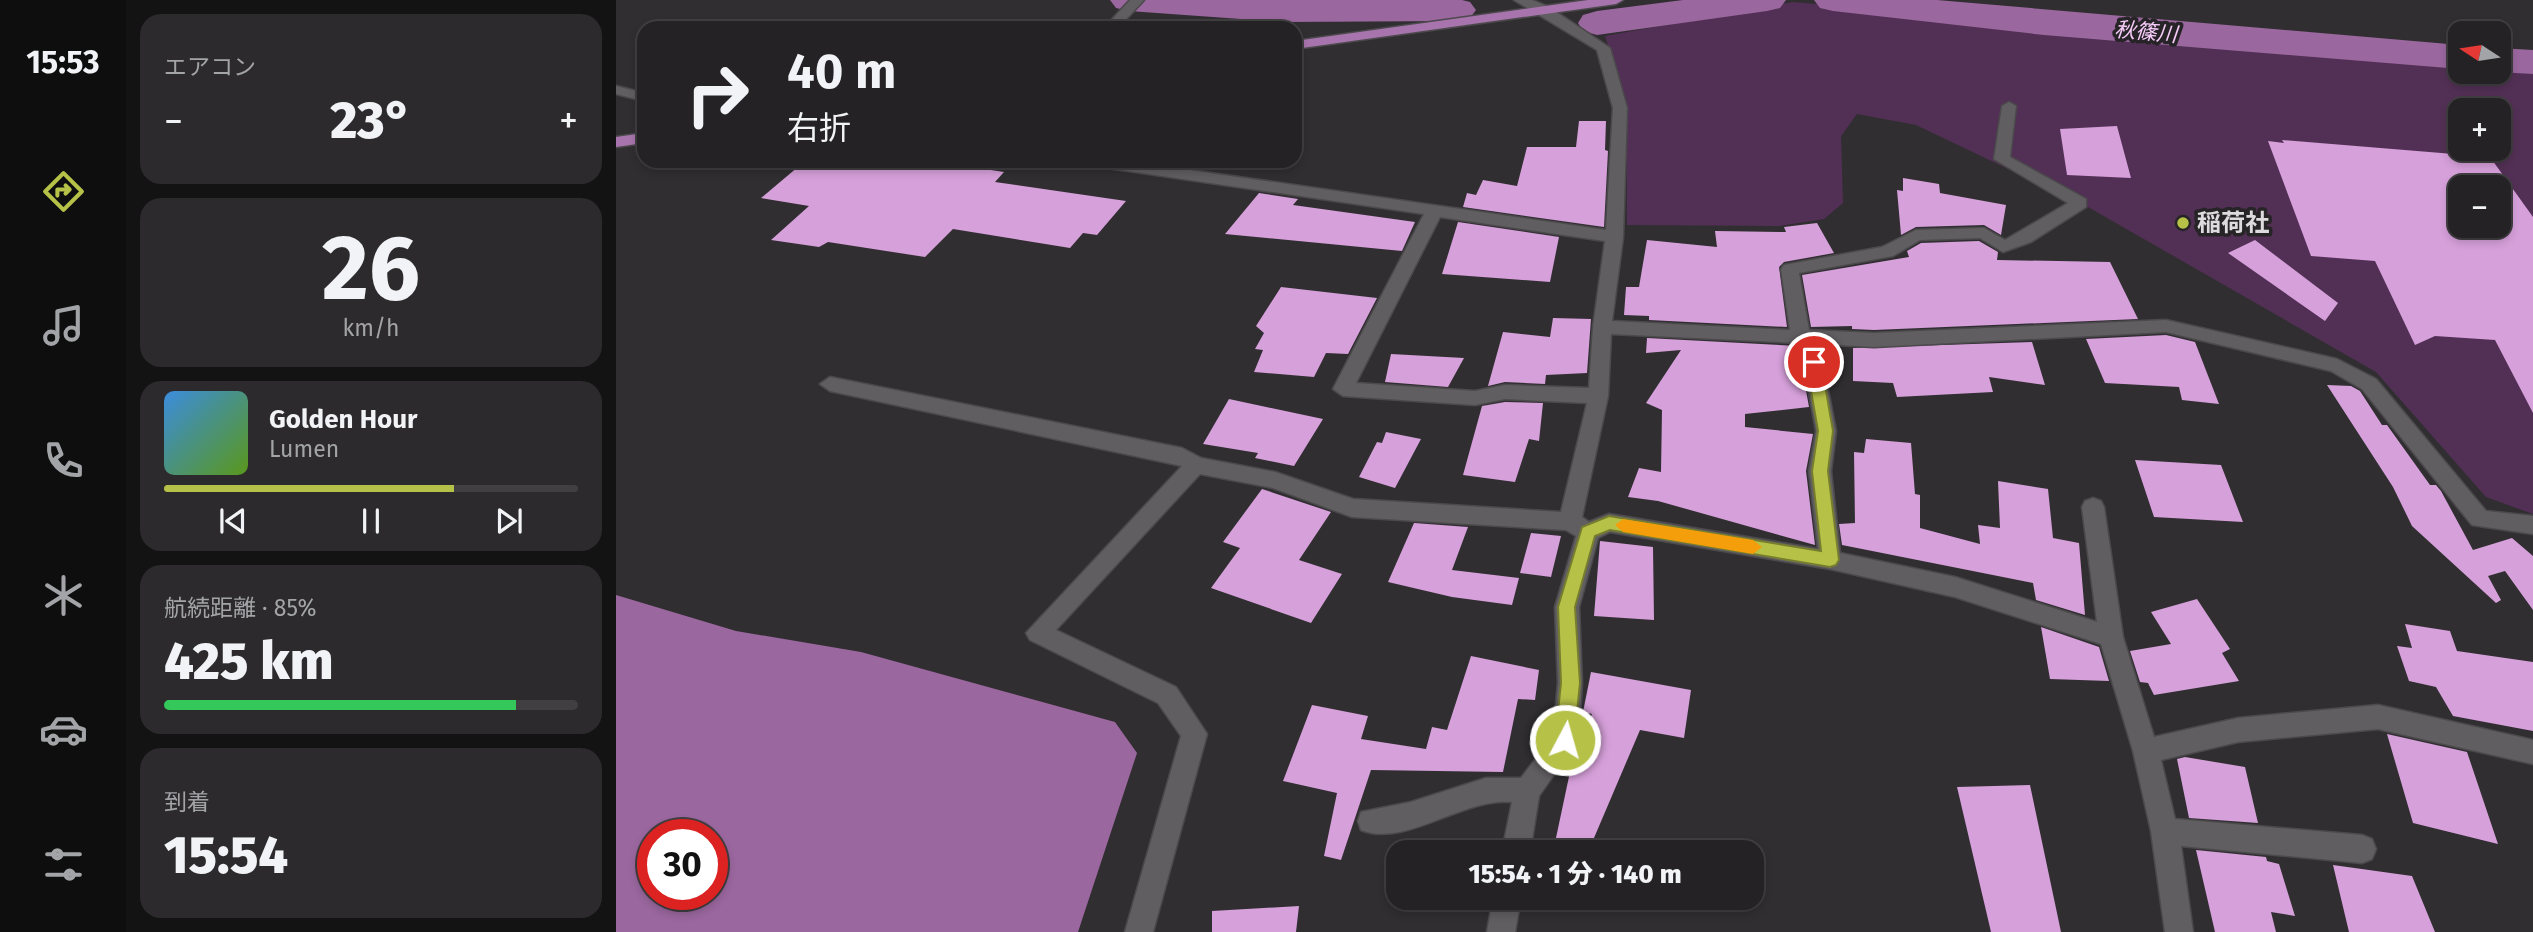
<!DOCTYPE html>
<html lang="ja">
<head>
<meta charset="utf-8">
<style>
  body { margin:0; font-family:"Fira Sans","Noto Sans JP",sans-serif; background:#2c2a2d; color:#f1f3f6; height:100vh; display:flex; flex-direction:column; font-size:26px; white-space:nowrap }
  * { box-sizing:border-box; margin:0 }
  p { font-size:23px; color:#a3a4a7 }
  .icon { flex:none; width:38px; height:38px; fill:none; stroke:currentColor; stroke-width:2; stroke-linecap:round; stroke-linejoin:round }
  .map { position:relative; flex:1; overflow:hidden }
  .sheet { display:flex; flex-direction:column; gap:14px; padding:14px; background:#141314; width:490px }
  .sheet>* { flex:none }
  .hud { position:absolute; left:21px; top:21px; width:665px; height:147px; border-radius:21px; box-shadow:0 4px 10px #0003,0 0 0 2px #413f42; background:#242225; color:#f1f3f6; overflow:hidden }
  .needle { width:46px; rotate:282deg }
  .buttons { position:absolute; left:1832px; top:21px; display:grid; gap:14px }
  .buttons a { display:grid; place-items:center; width:63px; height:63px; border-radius:14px; background:#242225; box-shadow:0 4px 10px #0003,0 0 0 2px #413f42; font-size:35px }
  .speed { position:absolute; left:21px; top:819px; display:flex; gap:14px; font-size:35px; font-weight:700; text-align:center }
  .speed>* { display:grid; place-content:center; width:91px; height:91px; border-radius:50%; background:#242225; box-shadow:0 4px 10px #0003,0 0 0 2px #413f42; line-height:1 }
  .speed .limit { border:10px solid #d22; background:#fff; color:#111 }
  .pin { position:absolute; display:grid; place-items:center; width:60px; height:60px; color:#fff; margin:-30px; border:4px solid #fff; border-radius:50%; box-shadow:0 2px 7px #0007 }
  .me { position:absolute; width:77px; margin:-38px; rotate:6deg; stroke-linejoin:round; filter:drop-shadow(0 0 5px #0008) }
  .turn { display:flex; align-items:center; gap:24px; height:147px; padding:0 35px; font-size:32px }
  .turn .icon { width:91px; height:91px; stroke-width:2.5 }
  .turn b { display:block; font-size:49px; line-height:60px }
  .big { font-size:52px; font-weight:800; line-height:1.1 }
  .sheet .card { flex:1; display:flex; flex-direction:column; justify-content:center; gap:10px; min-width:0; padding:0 24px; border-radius:21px; background:#2c2a2d }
  .sheet .dial { align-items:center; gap:0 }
  .dial b { font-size:91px; line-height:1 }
  .song { display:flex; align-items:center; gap:21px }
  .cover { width:84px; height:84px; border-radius:10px; background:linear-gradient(135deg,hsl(210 70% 55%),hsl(90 70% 35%)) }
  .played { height:7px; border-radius:4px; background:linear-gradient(90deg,#b6c148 70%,#413f42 70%) }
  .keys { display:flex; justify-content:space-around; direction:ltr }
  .heat { display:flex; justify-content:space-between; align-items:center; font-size:38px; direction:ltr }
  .charge { height:10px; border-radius:5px; background:linear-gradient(90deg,#34c759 85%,#413f42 0) }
  .trip { position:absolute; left:770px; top:840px; width:378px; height:70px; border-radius:21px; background:#242225; box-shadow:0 4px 10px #0003,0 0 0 2px #413f42; font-weight:800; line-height:70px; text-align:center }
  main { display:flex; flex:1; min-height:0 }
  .tabs { display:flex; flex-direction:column; width:126px; justify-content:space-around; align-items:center; background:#0e0e0f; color:#a3a4a7 }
  .tabs .icon { width:49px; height:49px }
  .tabs .selected { color:#b6c148 }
  .tabs b { font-size:32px; color:#f1f3f6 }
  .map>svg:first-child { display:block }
</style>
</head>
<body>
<main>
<nav class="tabs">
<b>15:53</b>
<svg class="icon selected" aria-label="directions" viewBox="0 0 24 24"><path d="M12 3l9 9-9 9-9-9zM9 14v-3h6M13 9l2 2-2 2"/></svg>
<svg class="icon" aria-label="music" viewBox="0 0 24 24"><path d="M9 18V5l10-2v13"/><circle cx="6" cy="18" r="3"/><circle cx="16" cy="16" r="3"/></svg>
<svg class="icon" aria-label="phone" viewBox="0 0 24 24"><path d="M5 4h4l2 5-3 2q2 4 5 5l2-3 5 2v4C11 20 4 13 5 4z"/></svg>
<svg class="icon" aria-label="climate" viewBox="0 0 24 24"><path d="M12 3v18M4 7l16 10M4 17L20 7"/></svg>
<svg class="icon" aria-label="car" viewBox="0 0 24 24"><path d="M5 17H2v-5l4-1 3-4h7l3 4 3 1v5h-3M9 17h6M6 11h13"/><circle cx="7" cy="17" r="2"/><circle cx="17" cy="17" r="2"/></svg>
<svg class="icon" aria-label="filters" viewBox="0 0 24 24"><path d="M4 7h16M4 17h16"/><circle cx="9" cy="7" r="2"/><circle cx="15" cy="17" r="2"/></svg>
</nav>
<section class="sheet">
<div class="card"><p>エアコン</p>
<div class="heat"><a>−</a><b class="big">23°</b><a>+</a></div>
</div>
<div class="card dial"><b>26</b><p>km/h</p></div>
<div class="card">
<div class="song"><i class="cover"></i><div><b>Golden Hour</b><p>Lumen</p></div></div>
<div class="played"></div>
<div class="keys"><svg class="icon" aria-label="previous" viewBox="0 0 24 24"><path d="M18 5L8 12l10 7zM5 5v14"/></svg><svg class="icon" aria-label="pause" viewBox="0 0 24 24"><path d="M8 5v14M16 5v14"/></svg><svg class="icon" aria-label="next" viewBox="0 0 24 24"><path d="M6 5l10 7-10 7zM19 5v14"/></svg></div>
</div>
<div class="card"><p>航続距離 · 85%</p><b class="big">425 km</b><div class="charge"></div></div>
<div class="card"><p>到着</p><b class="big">15:54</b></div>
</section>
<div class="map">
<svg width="1917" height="932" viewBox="0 0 1917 932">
  <rect width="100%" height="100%" fill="#302e31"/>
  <!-- green -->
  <path fill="#523055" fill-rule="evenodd" d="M 1177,2 L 1844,61 L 1844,72 L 1883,72 L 1883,64 L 1917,67 L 1917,514 L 1870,497 L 1760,372 L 1472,207 L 1300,125 L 1241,114 L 1225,136 L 1227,203 L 1208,219 L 1163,226 L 1011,225 L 1011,104 L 989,36 ZM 1844,110 L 1883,110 L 1883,149 L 1844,149 ZM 1844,187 L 1883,187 L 1883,226 L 1844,226 Z"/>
  <!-- water -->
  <path fill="#9a679e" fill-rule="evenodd" d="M 0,595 L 120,631 L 245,652 L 499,722 L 521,753 L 462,932 L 0,932 ZM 37,835 L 96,835 L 96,894 L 37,894 Z"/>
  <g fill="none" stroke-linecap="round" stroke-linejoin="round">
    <!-- river -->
    <path fill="#9a679e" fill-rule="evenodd" d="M 494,0 L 846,0 L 854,2 L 860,10 L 854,18 L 841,21 L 668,22 L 513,11 L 500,8 Z
      M 1067,0 L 1170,0 L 1164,8 L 1151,11 L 981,35 L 967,31 L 962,23 L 967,15 L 981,11 Z
      M 1198,0 L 1321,0 L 1844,45 L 1844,69 L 1428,35 L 1217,11 L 1204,8 Z
      M 1883,48 L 1917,50 L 1917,74 L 1882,72 Z"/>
  </g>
  <!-- building -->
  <path fill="#d6a0da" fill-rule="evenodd" d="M 963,121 L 990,121 L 989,150 L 992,151 L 988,227 L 847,207 L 851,193 L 860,195 L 867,180 L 901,186 L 911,147 L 960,147 Z
    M 1501,126 L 1515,178 L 1451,175 L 1444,129 Z
    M 1666,140 L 1874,157 L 1917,217 L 1917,413 L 1879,340 L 1819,336 L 1799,345 L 1759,261 L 1695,256 L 1652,141 L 1668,143 ZM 1844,187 L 1883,187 L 1883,226 L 1844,226 Z
    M 189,161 L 316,161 L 388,172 L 379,182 L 510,201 L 481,235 L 467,233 L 454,248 L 337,229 L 309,257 L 212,242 L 203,247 L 155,240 L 193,206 L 145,198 Z
    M 1287,178 L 1323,184 L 1324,193 L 1390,205 L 1385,235 L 1368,225 L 1300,227 L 1285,235 L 1281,190 L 1287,191 Z
    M 643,193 L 682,199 L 677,205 L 799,222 L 786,251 L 609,234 Z
    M 842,222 L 943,237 L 934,282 L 826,274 Z
    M 1201,223 L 1218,253 L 1168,262 L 1163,267 L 1171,327 L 1033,320 L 1033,316 L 1008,315 L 1010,287 L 1023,287 L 1031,240 L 1101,247 L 1099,231 L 1170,232 L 1168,227 Z
    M 1639,240 L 1722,303 L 1709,321 L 1612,253 Z
    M 1363,241 L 1382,252 L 1381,260 L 1494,262 L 1522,319 L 1258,330 L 1236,329 L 1236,326 L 1195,327 L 1186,275 L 1293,257 L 1291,251 L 1305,243 Z
    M 665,287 L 761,298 L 732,354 L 710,353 L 698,377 L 638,372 L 647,350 L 639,349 L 648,333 L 640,326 Z
    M 937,318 L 975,319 L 971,373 L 930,375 L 929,384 L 889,382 L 872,386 L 887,332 L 934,337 Z
    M 1550,335 L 1579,342 L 1603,404 L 1566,400 L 1563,387 L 1489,383 L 1470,339 Z
    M 1031,338 L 1182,346 L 1193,407 L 1129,414 L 1129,427 L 1197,434 L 1190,471 L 1199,545 L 1042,501 L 1012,497 L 1023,468 L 1045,472 L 1046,410 L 1030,403 L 1065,350 L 1030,353 Z
    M 1416,342 L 1429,385 L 1373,377 L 1377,392 L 1281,397 L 1277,383 L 1237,381 L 1237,348 Z
    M 775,354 L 848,358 L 832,387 L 769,382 Z
    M 1711,385 L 1735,386 L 1744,391 L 1766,425 L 1771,425 L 1814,485 L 1820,485 L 1825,491 L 1857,550 L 1896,538 L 1917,556 L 1917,610 L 1889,571 L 1872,576 L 1885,600 L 1880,603 L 1796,526 L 1777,487 Z
    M 613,399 L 707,419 L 678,466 L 639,458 L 642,453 L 587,444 Z
    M 889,402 L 927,403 L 923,441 L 913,439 L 899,482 L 847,475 L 866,406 Z
    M 770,432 L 805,439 L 779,488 L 743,477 L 761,442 L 766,443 Z
    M 1250,439 L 1295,443 L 1299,494 L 1304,495 L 1304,528 L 1364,544 L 1362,525 L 1384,528 L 1382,481 L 1432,489 L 1437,538 L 1463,543 L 1469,615 L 1420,600 L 1417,583 L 1226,545 L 1223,524 L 1239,523 L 1238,452 L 1248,453 Z
    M 1519,460 L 1605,465 L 1627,522 L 1538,517 Z
    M 646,489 L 715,512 L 683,560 L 726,574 L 695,623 L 595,588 L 624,548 L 607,542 Z
    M 798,523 L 852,527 L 836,570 L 903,578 L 896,605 L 836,597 L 772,582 Z
    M 915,533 L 945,536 L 935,577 L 904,573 Z
    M 984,541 L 1037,547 L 1038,620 L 978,616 Z
    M 1581,599 L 1614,649 L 1606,653 L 1623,681 L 1538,695 L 1532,683 L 1524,682 L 1514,651 L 1555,644 L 1535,612 Z
    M 1789,624 L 1834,631 L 1841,651 L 1917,662 L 1917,731 L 1837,716 L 1820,687 L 1793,681 L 1781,646 L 1796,648 Z
    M 1425,627 L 1483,647 L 1493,681 L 1434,679 Z
    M 855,656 L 923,670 L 919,700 L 902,699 L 887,772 L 755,770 L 725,860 L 708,856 L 721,793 L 667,781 L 696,705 L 752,716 L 745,739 L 810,749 L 816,727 L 831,730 Z
    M 975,672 L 1075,690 L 1068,738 L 1024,730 L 972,852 L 937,852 L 958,753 L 976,714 L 967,712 Z
    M 1771,734 L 1851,752 L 1882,844 L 1797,823 Z
    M 1569,757 L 1629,767 L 1642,823 L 1573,818 L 1561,759 Z
    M 1414,785 L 1445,932 L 1375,932 L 1341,787 Z
    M 1580,850 L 1650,857 L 1651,861 L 1663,864 L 1679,916 L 1655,912 L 1660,932 L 1599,932 Z
    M 1717,865 L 1796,876 L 1819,932 L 1733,932 Z
    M 683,906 L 680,932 L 596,932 L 596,911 Z"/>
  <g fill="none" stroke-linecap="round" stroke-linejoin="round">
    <defs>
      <path id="minor" d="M 514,0 L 528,0 L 502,28 L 488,28 Z
        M 898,0 L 916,0 L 933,7 L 994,48 L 1011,108 L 1007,237 L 996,321 L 1174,330 L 1165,269 L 1168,265 L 1266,247 L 1300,230 L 1368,228 L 1389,240 L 1452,203 L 1378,159 L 1386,106 L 1393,102 L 1400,106 L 1394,157 L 1470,199 L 1470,207 L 1415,242 L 1387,252 L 1364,238 L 1304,240 L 1277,256 L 1183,273 L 1193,330 L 1258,333 L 1550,320 L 1721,359 L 1760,379 L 1870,511 L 1917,516 L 1917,534 L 1856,525 L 1746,389 L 1715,371 L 1550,332 L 1258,347 L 1203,344 L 1220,431 L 1215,471 L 1224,553 L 1339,577 L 1481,622 L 1466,507 L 1469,501 L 1477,498 L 1485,501 L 1488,507 L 1507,637 L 1538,737 L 1622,718 L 1762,705 L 1917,740 L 1917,764 L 1762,729 L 1622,742 L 1545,760 L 1559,819 L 1746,835 L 1756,839 L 1760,849 L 1756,859 L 1746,863 L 1565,846 L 1577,932 L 1549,932 L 1535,831 L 1517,751 L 1485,644 L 1339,597 L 1214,569 L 994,532 L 982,538 L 963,607 L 966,683 L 962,740 L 923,796 L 914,852 L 886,852 L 896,802 C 847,797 790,848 745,830 L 742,821 L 745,812 L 795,802 L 870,778 L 905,778 L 937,736 L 942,683 L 939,607 L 960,536 L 950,530 L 736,517 L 657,488 L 584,474 L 440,630 L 560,687 L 591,734 L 537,932 L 509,932 L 565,736 L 542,703 L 414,640 L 410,633 L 566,466 L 214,391 L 204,384 L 214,377 L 566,448 L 585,458 L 659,472 L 737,499 L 945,512 L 971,403 L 889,399 L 859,405 L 727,396 L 717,389 L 808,214 L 478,166 L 470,161 L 511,161 L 990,230 L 997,108 L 981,50 ZM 824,217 L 989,241 L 977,327 L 973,388 L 889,385 L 859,391 L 740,383 ZM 995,334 L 1184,343 L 1200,431 L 1193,471 L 1202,549 L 993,514 L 973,522 L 966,517 L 992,396 Z
        M 0,86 L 28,93 L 28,101 L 0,94 Z
        M 877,898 L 905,898 L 899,932 L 871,932 Z"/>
      <path id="major" d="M 972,0 L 1007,0 L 1000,4 L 679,49 L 679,41 Z
        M 28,133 L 28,143 L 0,147 L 0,137 Z"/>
    </defs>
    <!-- minor casing -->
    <use href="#minor" stroke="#4b494c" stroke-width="3"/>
    <!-- major casing -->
    <use href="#major" stroke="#4b494c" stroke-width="3"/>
    <!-- minor -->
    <use href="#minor" fill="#615e61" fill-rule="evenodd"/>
    <!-- major -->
    <use href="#major" fill="#a874ad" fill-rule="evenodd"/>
  </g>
  <!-- route -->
  <path fill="#b6c148" stroke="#767d2f" stroke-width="2" d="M 1198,357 L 1205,362 L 1217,431 L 1212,471 L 1223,560 L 1220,565 L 1214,567 L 994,530 L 979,536 L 959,607 L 964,683 L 958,740 L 956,747 L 949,749 L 942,747 L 939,740 L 945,683 L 942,607 L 966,527 L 993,516 L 1205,551 L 1196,471 L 1202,431 L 1190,362 Z"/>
  <!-- slow -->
  <path fill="#f59e0b" d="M 1007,519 L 1137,540 L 1146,547 L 1137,554 L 1007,532 L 999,525 Z"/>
  <!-- markers -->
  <circle fill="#b6c148" stroke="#272427" stroke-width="2.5" cx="1567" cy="223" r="7"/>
  <g text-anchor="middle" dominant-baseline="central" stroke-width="7" stroke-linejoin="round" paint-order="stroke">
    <!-- far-water labels -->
    <g font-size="21" font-style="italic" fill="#f8cdfb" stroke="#272427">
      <text transform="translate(1530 32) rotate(5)">秋篠川</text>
    </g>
    <!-- poi labels -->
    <g font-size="24" font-weight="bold" fill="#dddbdd" stroke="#272427" text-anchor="start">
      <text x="1581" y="223">稲荷社</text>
    </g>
  </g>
</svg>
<div class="buttons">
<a><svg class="needle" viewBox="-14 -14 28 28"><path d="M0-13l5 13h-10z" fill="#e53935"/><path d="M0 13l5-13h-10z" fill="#a3a4a7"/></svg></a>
<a>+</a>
<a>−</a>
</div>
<div class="speed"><div class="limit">30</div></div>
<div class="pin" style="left:1198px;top:362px;background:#d93025"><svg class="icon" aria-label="arrive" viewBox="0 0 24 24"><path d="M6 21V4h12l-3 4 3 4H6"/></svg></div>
<svg class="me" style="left:949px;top:740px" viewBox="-20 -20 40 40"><circle r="17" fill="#b6c148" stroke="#fff" stroke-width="3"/><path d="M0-11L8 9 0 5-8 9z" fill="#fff"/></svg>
<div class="trip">15:54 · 1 分 · 140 m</div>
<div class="hud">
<div class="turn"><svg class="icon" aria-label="right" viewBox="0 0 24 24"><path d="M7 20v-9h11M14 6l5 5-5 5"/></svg><div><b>40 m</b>右折</div></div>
</div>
</div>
</main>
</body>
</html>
